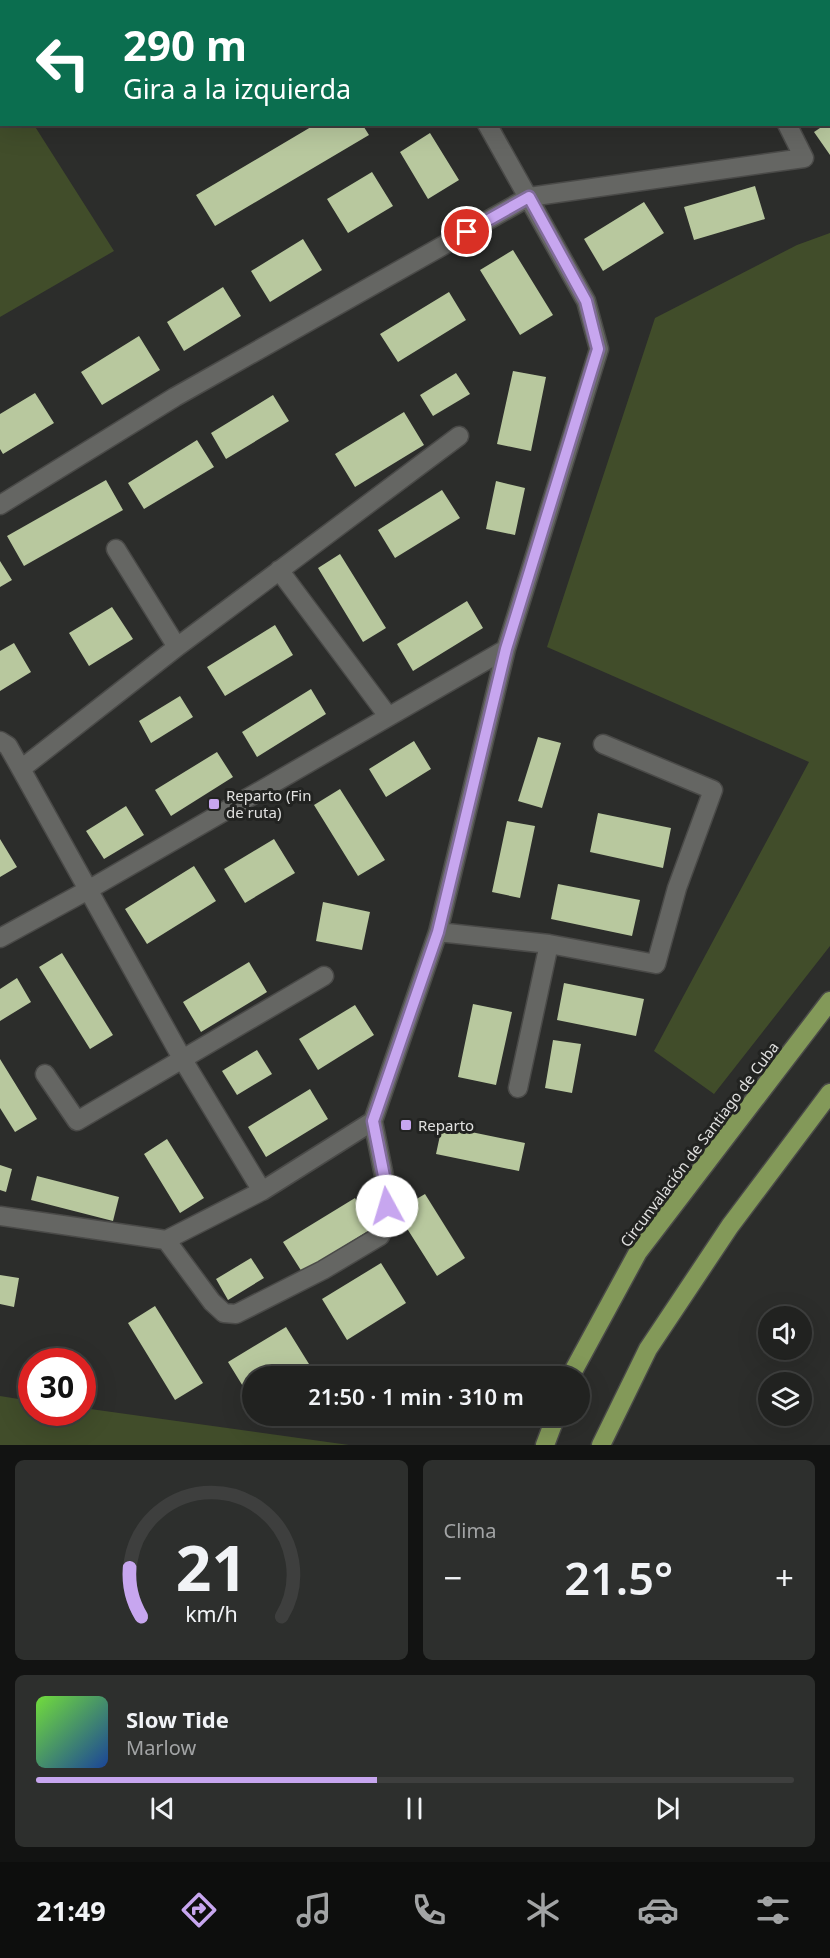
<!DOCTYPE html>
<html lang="es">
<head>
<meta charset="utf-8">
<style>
  body { margin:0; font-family:"Noto Sans",sans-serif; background:#2d2f2d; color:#f1f3f6; height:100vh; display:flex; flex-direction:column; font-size:22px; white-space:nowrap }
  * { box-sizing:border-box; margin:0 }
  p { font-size:20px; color:#a2a4a5 }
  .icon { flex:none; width:33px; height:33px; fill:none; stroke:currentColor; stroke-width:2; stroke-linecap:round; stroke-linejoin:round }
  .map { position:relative; height:1445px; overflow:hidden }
  .drawer { display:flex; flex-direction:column; gap:15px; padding:15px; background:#121312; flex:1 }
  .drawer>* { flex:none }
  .top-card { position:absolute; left:0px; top:0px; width:831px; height:126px; box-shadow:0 6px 24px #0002,0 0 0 2px #3e3f3e; background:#0b6e4f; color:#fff; overflow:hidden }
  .buttons { position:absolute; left:758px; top:1306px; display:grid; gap:12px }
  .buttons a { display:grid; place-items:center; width:54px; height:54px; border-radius:50%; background:#212220; box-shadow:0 6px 24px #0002,0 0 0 2px #3e3f3e; font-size:30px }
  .speed { position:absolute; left:18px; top:1348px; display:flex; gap:12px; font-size:30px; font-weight:700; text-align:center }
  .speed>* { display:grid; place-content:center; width:78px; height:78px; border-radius:50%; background:#212220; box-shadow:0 6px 24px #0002,0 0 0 2px #3e3f3e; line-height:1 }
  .speed .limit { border:9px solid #d22; background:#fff; color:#111 }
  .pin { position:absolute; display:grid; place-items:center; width:51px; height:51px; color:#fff; margin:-26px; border:3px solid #fff; border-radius:50%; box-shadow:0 2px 6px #0007 }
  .me { position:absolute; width:66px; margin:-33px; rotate:354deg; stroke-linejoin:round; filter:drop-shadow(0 0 4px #0008) }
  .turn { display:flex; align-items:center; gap:21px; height:126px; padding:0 24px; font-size:27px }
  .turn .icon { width:78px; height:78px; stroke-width:2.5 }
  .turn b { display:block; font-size:42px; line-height:51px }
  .big { font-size:45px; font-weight:600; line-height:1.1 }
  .drawer .card { flex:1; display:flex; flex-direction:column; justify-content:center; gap:9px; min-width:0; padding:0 21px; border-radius:9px; background:#2d2f2d }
  .drawer .dial { align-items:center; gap:0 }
  .dial svg { height:156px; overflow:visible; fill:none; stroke:#3e3f3e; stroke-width:7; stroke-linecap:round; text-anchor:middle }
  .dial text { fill:#f1f3f6; stroke:none }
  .song { display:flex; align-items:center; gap:18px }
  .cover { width:72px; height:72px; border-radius:9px; background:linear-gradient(135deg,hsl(100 70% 55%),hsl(220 70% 35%)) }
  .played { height:6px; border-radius:3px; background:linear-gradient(90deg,#c7a6ef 45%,#3e3f3e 45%) }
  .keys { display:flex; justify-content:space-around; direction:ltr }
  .heat { display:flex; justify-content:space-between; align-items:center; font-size:33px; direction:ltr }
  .drawer .tiles { flex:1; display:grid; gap:15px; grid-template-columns:1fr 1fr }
  .card:last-child { grid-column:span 2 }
  .trip { position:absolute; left:242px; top:1366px; width:348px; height:60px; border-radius:30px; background:#212220; box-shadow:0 6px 24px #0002,0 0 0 2px #3e3f3e; font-weight:600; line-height:60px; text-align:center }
  .tab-bar { display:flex; height:96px; justify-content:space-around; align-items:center; background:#0d0e0d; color:#a2a4a5 }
  .tab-bar .icon { width:42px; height:42px }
  .tab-bar .current { color:#c7a6ef }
  .tab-bar b { font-size:27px; color:#f1f3f6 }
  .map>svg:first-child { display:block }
</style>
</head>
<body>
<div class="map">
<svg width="830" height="1445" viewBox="0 0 830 1445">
  <rect width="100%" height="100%" fill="#2c2d2b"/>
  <!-- green -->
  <path fill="#414d2a" d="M 0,71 L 2,124 L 34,125 L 114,251 L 0,317 Z
    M 830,233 L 830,946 L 714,1094 L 654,1051 L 809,762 L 547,647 L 655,318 L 797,245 Z
    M 0,1396 L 31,1401 L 32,1413 L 82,1413 L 83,1408 L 349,1445 L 0,1445 Z"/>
  <!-- building -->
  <path fill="#b8c89e" d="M 316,124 L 362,124 L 369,135 L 215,226 L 196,195 Z
    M 826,124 L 830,124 L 830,155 L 814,132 Z
    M 430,133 L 459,180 L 428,199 L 400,152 Z
    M 372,172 L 393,206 L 348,233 L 327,199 Z
    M 755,186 L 765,219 L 694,240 L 684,207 Z
    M 644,202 L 664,233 L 603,271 L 584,239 Z
    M 303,239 L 322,270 L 270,302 L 251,271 Z
    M 513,250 L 553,315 L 520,335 L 480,270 Z
    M 223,287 L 241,316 L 184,351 L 167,322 Z
    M 449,292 L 466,320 L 398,362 L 380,334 Z
    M 139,336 L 160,370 L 102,405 L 81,372 Z
    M 513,371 L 546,377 L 531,451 L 497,444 Z
    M 456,373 L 470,394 L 433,416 L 420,395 Z
    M 35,393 L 54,423 L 3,454 L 0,449 L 0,414 Z
    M 273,395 L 289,421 L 226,459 L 211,433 Z
    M 404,412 L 424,445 L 355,487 L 335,454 Z
    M 197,440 L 214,467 L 144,509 L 128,483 Z
    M 106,480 L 123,510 L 24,566 L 7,536 Z
    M 496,481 L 525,488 L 515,535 L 486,529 Z
    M 442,490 L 460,518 L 395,558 L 378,530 Z
    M 340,554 L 386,628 L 363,642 L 318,568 Z
    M 0,561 L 12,580 L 0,587 Z
    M 467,601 L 483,628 L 413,671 L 397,644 Z
    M 112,607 L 133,639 L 89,666 L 69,633 Z
    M 275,625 L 293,655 L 225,696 L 207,667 Z
    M 14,643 L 31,672 L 0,691 L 0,651 Z
    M 311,689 L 326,714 L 257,757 L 242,732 Z
    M 180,696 L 193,717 L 151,743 L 139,721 Z
    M 538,737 L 561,743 L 542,808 L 518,801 Z
    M 414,741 L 431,769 L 386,797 L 369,769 Z
    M 217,752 L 233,777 L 171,816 L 155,790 Z
    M 340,789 L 385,860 L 358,876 L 314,805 Z
    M 126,806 L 144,835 L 104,859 L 86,831 Z
    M 598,813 L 671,828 L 663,868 L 590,852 Z
    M 507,821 L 535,826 L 520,898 L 492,892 Z
    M 0,839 L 17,867 L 0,877 Z
    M 274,839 L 295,873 L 245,903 L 224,869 Z
    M 194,866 L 216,901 L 147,944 L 125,909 Z
    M 558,884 L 640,900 L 632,936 L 551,919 Z
    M 323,902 L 370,912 L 362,950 L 316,941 Z
    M 62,953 L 113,1035 L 90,1049 L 39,967 Z
    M 249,962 L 267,992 L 201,1032 L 183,1002 Z
    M 17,978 L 31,1002 L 0,1021 L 0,989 Z
    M 564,983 L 644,999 L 636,1036 L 557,1020 Z
    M 473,1004 L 512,1012 L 496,1085 L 458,1077 Z
    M 355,1005 L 374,1035 L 318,1070 L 299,1039 Z
    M 553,1040 L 581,1044 L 572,1093 L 545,1088 Z
    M 257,1050 L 272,1074 L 237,1095 L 222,1071 Z
    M 0,1059 L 37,1119 L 15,1132 L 0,1108 Z
    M 310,1089 L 328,1119 L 266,1157 L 248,1127 Z
    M 442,1126 L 525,1143 L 519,1171 L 436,1154 Z
    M 167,1139 L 204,1198 L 180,1213 L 144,1154 Z
    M 0,1165 L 12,1169 L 6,1192 L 0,1190 Z
    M 37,1176 L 119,1197 L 113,1221 L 31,1200 Z
    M 425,1194 L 465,1258 L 437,1276 L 396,1211 Z
    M 355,1198 L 373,1228 L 302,1272 L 283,1242 Z
    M 251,1258 L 264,1278 L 228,1300 L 216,1279 Z
    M 381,1263 L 406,1303 L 347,1340 L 322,1299 Z
    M 0,1275 L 19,1278 L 14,1307 L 0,1304 Z
    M 155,1306 L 203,1383 L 175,1400 L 128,1323 Z
    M 286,1327 L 309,1364 L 288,1377 L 252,1377 L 252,1401 L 228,1362 Z"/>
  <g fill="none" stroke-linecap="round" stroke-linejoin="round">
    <defs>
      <path id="minor" d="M 414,0 L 415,2
        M 0,505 L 175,397 L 529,197 L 804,158 L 787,124
        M 116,549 L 177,647
        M 279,570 L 388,716
        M 0,741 L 8,746 L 21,769 L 183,1060 L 262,1191
        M 21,769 L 177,647 L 459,436
        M 438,932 L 549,944 L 656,964 L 677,888 L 713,790 L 603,744
        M 0,938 L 88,890 L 506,649
        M 45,1074 L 77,1121 L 324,976
        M 518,1088 L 549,944
        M 0,1216 L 166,1240 L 262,1191 L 373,1121 L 438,932 L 506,649 L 599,349 L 586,301 L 487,124
        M 166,1240 L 212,1302 L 224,1313 L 236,1314 L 323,1270 L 380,1236 L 387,1220 L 387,1191 L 373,1121"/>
      <path id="highway" d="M 570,1377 L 638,1252 L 830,1001
        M 545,1445 L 556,1416
        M 601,1445 L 648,1349 L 730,1226 L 830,1093"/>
    </defs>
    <!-- minor casing -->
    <use href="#minor" stroke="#4a4a48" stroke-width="21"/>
    <!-- highway casing -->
    <use href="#highway" stroke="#4a4a48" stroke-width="21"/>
    <!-- minor -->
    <use href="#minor" stroke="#656663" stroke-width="18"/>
    <!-- highway -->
    <use href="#highway" stroke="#839959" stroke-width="18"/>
  </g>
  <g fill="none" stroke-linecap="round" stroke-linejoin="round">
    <defs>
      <path id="route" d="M 387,1206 L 387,1191 L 373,1121 L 438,932 L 506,649 L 598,349 L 586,301 L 529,197 L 467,232"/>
    </defs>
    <!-- route casing -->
    <use href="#route" stroke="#816c9b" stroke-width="15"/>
    <!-- route -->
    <use href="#route" stroke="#c7a6ef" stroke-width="10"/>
  </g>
  <!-- markers -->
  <g fill="#c7a6ef" stroke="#222321" stroke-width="2">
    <rect x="208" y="798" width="12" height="12" rx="3"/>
    <rect x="400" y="1119" width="12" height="12" rx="3"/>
  </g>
  <g text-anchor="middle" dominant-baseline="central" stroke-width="6" stroke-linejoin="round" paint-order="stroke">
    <!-- poi labels -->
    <g font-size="15" fill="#e1e1e0" stroke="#222321" text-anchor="start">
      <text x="226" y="795">Reparto (Fin<tspan x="226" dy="17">de ruta)</tspan></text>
      <text x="418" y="1125">Reparto</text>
    </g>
    <!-- street labels -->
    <g font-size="15" fill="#e1e1e0" stroke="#222321">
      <text transform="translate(699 1144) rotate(-53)">Circunvalación de Santiago de Cuba</text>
    </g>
  </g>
</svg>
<div class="buttons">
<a><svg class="icon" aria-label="sound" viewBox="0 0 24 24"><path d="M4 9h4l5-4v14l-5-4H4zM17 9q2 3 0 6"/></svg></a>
<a><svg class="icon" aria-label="layers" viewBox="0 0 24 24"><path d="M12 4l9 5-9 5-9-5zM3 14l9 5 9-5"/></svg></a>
</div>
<div class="speed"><div class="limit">30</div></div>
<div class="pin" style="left:467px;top:232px;background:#d93025"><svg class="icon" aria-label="arrive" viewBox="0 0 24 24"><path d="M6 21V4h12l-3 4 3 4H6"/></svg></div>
<svg class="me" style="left:387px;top:1206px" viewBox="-20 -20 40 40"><circle r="19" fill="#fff"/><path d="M0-13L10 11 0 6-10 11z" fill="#c7a6ef"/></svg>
<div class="trip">21:50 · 1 min · 310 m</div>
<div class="top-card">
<div class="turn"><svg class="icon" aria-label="left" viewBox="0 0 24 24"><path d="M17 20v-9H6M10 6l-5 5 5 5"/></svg><div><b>290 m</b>Gira a la izquierda</div></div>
</div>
</div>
<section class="drawer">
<div class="tiles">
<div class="card dial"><svg viewBox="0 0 100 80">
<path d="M14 69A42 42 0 1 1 86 69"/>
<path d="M14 69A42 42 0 0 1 8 44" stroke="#c7a6ef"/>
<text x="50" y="56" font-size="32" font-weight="700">21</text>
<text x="50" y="72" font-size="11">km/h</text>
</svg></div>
<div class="card"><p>Clima</p>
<div class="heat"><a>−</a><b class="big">21.5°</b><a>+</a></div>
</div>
<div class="card">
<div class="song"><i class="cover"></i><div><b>Slow Tide</b><p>Marlow</p></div></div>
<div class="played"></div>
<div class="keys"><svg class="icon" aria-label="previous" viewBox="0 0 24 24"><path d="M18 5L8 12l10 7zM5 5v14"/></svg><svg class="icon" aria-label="pause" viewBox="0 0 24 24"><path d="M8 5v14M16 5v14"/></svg><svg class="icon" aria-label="next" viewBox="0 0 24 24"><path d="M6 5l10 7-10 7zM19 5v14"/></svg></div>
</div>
</div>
</section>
<nav class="tab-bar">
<b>21:49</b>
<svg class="icon current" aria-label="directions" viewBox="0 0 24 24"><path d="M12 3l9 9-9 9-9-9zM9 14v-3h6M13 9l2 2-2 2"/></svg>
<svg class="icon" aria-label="music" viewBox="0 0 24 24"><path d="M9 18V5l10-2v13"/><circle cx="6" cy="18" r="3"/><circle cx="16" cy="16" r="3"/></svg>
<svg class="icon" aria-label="phone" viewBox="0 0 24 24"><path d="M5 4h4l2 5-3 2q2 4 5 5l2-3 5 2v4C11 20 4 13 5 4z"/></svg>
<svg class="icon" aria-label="climate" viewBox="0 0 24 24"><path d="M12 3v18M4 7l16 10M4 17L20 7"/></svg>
<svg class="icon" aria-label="car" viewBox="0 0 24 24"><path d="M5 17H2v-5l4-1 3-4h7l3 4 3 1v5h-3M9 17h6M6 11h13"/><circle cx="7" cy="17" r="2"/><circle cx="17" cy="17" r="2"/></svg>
<svg class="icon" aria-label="filters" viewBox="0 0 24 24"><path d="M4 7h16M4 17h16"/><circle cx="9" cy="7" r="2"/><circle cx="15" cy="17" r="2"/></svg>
</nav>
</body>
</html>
